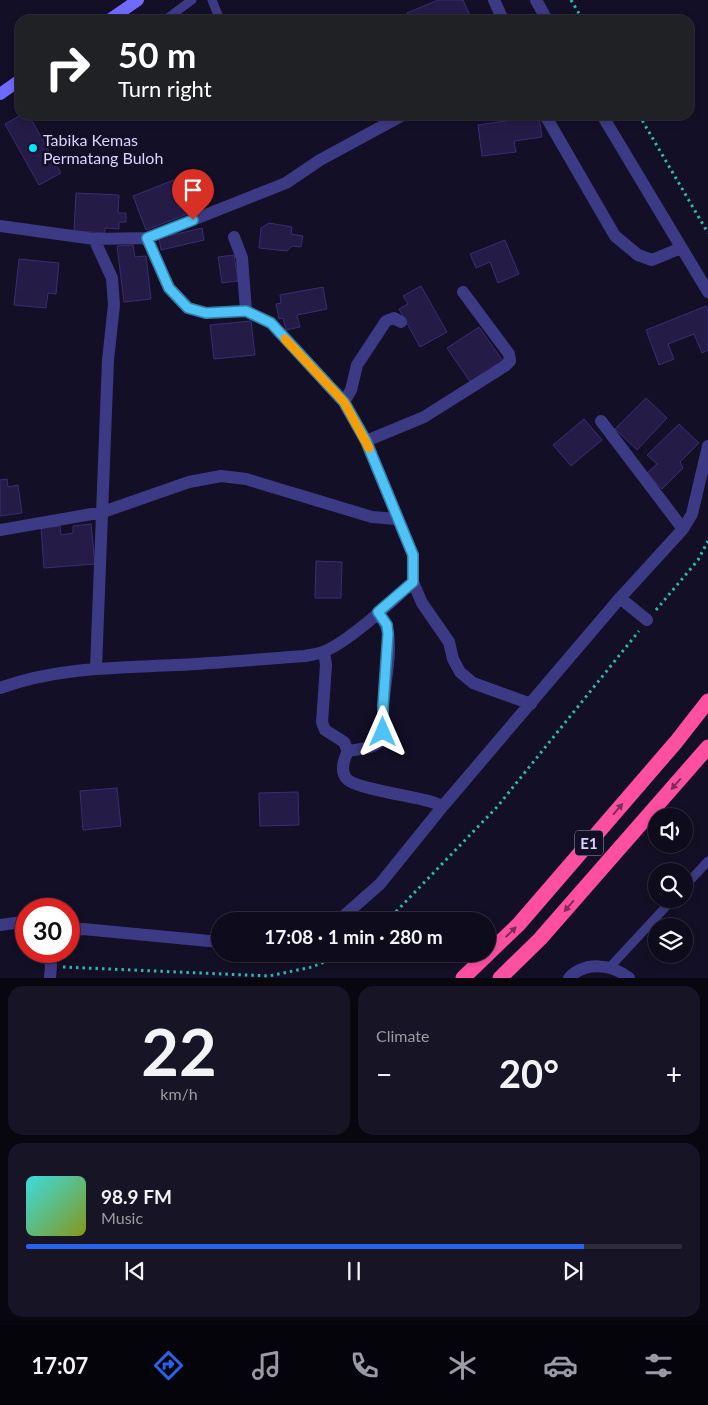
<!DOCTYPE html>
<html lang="en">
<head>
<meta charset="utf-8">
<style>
  body { margin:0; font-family:Lato,sans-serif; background:#171425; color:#f1f3f6; height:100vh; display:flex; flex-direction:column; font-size:19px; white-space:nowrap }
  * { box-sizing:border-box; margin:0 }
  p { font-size:16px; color:#9b9ba3 }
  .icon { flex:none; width:28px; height:28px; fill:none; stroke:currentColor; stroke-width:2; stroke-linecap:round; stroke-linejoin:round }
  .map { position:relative; height:978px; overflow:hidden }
  .panel { display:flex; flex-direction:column; gap:8px; padding:8px; background:#08060f; flex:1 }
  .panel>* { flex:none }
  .top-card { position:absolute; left:15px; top:15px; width:679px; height:105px; border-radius:15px; box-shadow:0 2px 8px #0003,0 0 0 1px #2e2b3b; background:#202124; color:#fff; overflow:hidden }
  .fabs { position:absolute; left:648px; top:808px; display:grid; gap:10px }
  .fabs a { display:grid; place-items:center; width:45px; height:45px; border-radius:50%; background:#0e0b1c; box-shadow:0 2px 8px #0003,0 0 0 1px #2e2b3b; font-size:25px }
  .speed { position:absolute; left:15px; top:898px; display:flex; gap:10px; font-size:25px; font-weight:700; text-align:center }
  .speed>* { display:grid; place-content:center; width:65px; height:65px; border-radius:50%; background:#0e0b1c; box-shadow:0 2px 8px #0003,0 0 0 1px #2e2b3b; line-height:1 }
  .speed .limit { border:8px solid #d22; background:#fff; color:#111 }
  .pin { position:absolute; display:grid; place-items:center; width:42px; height:42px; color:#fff; margin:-51px -21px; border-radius:50% 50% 50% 0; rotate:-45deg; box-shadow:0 0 5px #0007 }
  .pin .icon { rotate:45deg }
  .me { position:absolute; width:55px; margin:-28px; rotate:0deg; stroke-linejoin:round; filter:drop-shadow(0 0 4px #0008) }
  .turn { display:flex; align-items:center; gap:18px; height:105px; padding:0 20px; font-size:22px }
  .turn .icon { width:65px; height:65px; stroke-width:2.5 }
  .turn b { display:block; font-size:35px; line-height:42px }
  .big { font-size:38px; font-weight:700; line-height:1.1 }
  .panel .widget { flex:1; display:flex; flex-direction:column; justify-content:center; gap:8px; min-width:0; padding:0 18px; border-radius:15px; background:#171425 }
  .panel .dial { align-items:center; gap:0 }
  .dial b { font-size:65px; line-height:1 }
  .song { display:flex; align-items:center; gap:15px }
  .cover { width:60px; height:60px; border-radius:8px; background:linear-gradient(135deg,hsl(180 70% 55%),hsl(70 70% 35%)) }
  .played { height:5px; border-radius:2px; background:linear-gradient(90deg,#2563eb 85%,#2e2b3b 85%) }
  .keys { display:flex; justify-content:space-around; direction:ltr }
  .heat { display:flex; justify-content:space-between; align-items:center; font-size:28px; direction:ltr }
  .panel .tiles { flex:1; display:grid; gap:8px; grid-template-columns:1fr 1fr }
  .widget:last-child { grid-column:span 2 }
  .trip { position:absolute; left:211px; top:912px; width:285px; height:50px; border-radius:25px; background:#0e0b1c; box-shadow:0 2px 8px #0003,0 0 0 1px #2e2b3b; font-weight:700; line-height:50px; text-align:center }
  .dock { display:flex; height:80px; justify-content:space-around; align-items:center; background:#06040b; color:#9b9ba3 }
  .dock .icon { width:35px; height:35px }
  .dock .active { color:#2563eb }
  .dock b { font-size:22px; color:#f1f3f6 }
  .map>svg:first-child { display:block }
</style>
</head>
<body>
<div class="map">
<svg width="708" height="978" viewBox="0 0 708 978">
  <rect width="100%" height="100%" fill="#130f26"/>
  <!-- building -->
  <path fill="#241b47" stroke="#3b2d73" d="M 438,0 L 463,0 L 472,20 L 410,20 L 407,13 Z
    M 21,115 L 29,115 L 61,173 L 39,185 L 5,124 Z
    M 539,116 L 542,137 L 514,141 L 516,152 L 482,156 L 478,125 Z
    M 184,176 L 198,210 L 146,230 L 133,196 Z
    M 76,193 L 119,195 L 118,213 L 126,213 L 126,222 L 119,222 L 119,229 L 105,228 L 105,233 L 74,231 Z
    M 269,223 L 292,227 L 291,234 L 303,236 L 301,247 L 292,246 L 287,251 L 259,248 L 261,228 Z
    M 202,228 L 204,240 L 161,250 L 159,238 Z
    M 505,240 L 519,274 L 498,283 L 490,262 L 476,268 L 470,254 Z
    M 133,245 L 135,257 L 146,256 L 151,299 L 124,302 L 117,246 Z
    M 234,255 L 238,281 L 222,283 L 218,257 Z
    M 19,259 L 59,263 L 56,294 L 48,293 L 46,308 L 14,305 Z
    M 421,286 L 447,332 L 420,347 L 399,309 L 408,304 L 403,296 Z
    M 323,287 L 327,309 L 297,315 L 300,327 L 286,330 L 283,318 L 279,319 L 276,304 L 281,303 L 280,295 Z
    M 706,306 L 708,311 L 708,350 L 702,353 L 694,334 L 668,344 L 674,359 L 659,365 L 646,330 Z
    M 251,321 L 255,355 L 214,359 L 210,325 Z
    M 479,327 L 503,361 L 471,383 L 447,348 Z
    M 646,398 L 667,418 L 637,450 L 615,429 Z
    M 584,419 L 602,440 L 571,466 L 553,445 Z
    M 679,424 L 699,443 L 680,462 L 683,468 L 662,489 L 647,473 L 657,464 L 647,455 Z
    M 7,479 L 8,487 L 18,485 L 22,513 L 0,516 L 0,480 Z
    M 91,524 L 95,564 L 44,568 L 41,528 L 60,526 L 61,535 L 73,533 L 73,526 Z
    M 316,561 L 342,562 L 341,598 L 315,598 Z
    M 117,788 L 121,826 L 83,830 L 80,791 Z
    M 298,792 L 299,825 L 260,826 L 259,793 Z"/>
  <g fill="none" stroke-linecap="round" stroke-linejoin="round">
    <!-- path -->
    <path stroke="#2fb8b0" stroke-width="3" stroke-dasharray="2.5 4" stroke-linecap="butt" d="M 571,0 L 583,20
      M 639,115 L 708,233
      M 656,610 L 698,560 L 708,541
      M 387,921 L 497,807 L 639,631
      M 63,967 L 269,976 L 312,967 L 344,954"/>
    <!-- service -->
    <path stroke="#3d3a85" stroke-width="9" d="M 212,0 L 220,20
      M 165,20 L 192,0
      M 684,887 L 708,861
      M 610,967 L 673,899"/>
    <!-- minor -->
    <path stroke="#3d3a85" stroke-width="12" d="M 494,0 L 503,20
      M 536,0 L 547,20
      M 545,115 L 615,236 L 638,255 L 652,260 L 681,248
      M 602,115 L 708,292
      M 0,226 L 94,239 L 147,238 L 286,183 L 320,160 L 403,115
      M 234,237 L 242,258 L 246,311
      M 147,238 L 169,288 L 188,308 L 206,313 L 246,311 L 271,323 L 344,402 L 366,441 L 413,555 L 413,582 L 422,603 L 449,642 L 453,659 L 460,672 L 473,683 L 531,704
      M 94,239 L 112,278 L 114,305 L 108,360 L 96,668
      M 344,402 L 351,390 L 357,365 L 386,321 L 394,318 L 401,322
      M 601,421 L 683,529
      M 366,441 L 424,417 L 505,366 L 510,361 L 509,354 L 463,292
      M 0,530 L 103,512 L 189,482 L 221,476 L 246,479 L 372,517 L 397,519
      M 620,598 L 647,620
      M 322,653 L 325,658 L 326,665 L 322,722 L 325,730 L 344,742 L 348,751 C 358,749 375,749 381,740 C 385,733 383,722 383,714 C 383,687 392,659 388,633 C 387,624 382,619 378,613
      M 0,688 C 57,667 116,668 176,665 C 219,663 262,659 305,656 C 310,655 316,654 320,653 C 346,645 392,601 413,582
      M 348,751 C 344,759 339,772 348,780 C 357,788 409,796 424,800 C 431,801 437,804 443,806
      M 338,921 L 380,884 L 443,806 L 620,598 L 683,529 L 692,514 L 708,446
      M 0,925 L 22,922 L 26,924
      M 69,931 L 83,929 L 220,942
      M 48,951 L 51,966 L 50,978
      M 569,978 C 585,961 612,964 629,978"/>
    <!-- secondary -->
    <path stroke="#6f6bff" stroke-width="12" d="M 109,20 L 138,0
      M 0,94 L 20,80"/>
    <!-- motorway -->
    <path stroke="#ff4fa3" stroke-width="15" d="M 463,978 L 519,924 L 676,742 L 708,701
      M 500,978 L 540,939 L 708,747"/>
  </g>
  <!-- one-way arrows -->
  <defs><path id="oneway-solid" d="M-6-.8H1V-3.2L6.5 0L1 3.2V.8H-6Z" transform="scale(1.25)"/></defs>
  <g fill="#7d2c5e">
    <use href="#oneway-solid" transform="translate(676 784) rotate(131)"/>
    <use href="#oneway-solid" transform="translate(618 809) rotate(-49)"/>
    <use href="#oneway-solid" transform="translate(569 906) rotate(131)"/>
    <use href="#oneway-solid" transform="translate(511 932) rotate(-44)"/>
  </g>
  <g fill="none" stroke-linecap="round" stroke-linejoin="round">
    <defs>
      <path id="route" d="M 193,220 L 147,238 L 169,288 L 188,308 L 206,313 L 246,311 L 271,323 L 344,402 L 366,441 L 413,555 L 413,582 L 378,612 L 387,625 L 388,634 L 383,706 L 383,732"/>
    </defs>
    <!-- route casing -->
    <use href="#route" stroke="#337fa1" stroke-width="12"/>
    <!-- route -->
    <use href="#route" stroke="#4fc3f7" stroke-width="9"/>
    <!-- slow -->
    <path stroke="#f59e0b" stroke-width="9" d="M 285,339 L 344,402 L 369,448"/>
  </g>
  <!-- markers -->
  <circle fill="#00e5ff" stroke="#130f26" stroke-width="2" cx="33" cy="148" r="5"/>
  <g text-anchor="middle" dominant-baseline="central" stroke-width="5" stroke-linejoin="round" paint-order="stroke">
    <!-- shield labels -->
    <rect fill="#130f26" stroke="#9e99be" stroke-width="1" x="575" y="830.5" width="28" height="25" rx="4"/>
    <g font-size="15" font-weight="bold" fill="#d9d4ff">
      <text x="589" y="843">E1</text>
    </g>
    <!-- poi labels -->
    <g font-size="16" fill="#d9d4ff" stroke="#130f26" text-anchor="start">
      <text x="43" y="139">Tabika Kemas<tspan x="43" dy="18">Permatang Buloh</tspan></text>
    </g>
  </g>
</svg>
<div class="fabs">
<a><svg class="icon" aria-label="sound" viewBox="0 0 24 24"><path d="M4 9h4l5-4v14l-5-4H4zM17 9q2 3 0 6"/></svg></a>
<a><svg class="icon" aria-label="search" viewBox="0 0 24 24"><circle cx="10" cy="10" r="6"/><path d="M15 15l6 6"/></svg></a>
<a><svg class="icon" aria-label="layers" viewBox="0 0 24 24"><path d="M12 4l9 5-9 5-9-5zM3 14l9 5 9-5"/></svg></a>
</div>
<div class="speed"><div class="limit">30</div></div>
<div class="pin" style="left:193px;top:220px;background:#d93025"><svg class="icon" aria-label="arrive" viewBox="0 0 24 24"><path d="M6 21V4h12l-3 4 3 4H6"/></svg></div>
<svg class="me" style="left:383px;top:732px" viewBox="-20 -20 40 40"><path d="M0-17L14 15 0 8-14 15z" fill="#4fc3f7" stroke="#fff" stroke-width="4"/></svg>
<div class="trip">17:08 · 1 min · 280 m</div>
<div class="top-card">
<div class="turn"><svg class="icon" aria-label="right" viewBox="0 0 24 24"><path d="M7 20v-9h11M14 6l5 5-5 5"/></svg><div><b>50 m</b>Turn right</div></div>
</div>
</div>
<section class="panel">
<div class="tiles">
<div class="widget dial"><b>22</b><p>km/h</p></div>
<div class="widget"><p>Climate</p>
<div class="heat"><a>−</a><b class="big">20°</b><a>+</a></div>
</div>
<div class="widget">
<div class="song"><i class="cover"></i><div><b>98.9 FM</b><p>Music</p></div></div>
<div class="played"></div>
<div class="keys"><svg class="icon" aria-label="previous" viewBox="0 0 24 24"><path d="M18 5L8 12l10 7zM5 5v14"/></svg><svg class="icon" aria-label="pause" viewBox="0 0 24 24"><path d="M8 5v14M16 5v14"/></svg><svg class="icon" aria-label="next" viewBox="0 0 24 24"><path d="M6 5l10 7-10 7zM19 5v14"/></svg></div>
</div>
</div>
</section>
<nav class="dock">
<b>17:07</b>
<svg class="icon active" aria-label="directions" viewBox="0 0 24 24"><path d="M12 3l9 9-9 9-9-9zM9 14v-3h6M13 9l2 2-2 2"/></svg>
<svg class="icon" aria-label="music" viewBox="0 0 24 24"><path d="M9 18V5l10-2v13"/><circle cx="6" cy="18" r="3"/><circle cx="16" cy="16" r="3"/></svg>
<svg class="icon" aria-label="phone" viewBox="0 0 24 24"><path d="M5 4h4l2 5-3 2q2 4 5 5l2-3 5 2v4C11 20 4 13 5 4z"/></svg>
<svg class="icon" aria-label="climate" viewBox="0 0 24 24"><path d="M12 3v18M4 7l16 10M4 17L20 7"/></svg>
<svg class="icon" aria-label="car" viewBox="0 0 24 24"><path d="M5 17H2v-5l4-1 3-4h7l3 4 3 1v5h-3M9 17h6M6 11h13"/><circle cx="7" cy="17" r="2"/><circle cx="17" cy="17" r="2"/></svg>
<svg class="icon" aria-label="filters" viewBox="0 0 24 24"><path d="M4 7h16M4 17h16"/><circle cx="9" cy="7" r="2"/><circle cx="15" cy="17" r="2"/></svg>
</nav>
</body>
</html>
